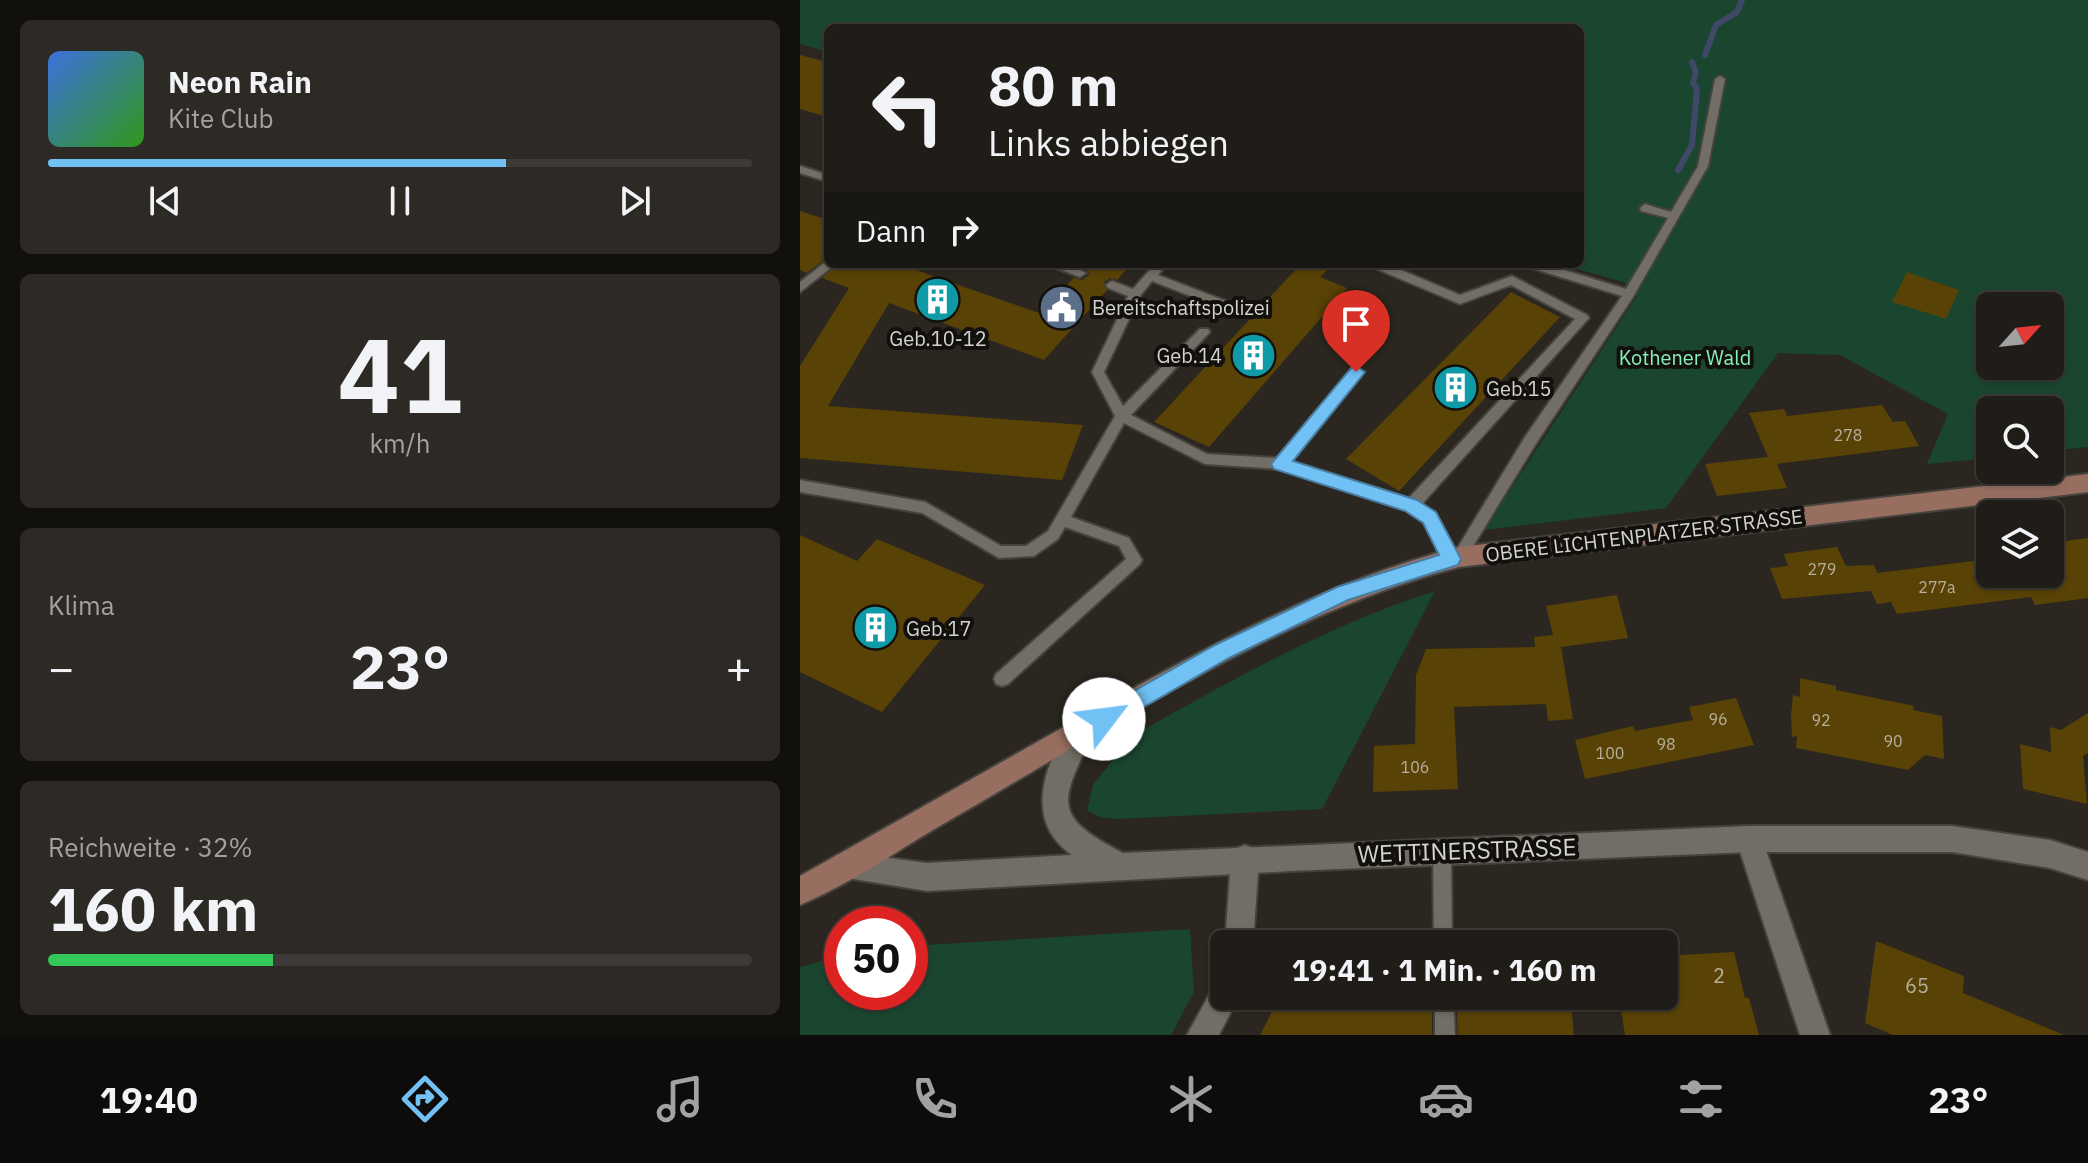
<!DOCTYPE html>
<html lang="de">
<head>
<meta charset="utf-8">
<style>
  body { margin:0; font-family:"IBM Plex Sans",sans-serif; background:#2d2a25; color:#f1f3f6; height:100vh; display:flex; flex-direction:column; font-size:30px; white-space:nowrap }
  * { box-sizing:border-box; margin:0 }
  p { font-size:26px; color:#a2a2a2 }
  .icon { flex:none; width:44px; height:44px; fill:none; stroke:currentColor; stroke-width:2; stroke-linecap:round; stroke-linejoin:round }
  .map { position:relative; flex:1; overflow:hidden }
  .panel { display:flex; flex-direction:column; gap:20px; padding:20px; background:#12100d; width:800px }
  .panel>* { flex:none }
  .guide { position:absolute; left:24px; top:24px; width:760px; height:244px; border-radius:12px; box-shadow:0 2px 6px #0004,0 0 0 2px #3d3b37; background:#201d18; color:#f1f3f6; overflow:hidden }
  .needle { width:52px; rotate:63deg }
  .fabs { position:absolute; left:1176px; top:292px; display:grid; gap:16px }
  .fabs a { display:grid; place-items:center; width:88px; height:88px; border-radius:12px; background:#201d18; box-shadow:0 2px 6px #0004,0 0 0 2px #3d3b37; font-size:40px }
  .speed { position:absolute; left:24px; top:906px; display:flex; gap:16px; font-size:40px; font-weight:700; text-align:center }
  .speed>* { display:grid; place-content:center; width:104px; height:104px; border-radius:50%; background:#201d18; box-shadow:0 2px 6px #0004,0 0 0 2px #3d3b37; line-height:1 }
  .speed .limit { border:12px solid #d22; background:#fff; color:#111 }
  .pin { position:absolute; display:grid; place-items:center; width:68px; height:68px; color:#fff; margin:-82px -34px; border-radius:50% 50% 50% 0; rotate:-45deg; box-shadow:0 0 8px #0007 }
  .pin .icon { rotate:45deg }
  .me { position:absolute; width:88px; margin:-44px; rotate:60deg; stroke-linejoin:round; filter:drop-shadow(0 0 6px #0008) }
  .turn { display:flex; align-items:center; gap:28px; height:168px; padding:0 32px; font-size:36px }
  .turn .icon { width:104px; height:104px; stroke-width:2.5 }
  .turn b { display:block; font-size:56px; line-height:68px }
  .then { display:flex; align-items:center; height:76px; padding:0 32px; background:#0003; gap:16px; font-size:30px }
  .big { font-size:60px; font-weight:700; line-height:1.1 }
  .panel .card { flex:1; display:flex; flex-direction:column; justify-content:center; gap:12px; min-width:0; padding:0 28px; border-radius:12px; background:#2d2a25 }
  .panel .dial { align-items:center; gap:0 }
  .dial b { font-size:104px; line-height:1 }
  .song { display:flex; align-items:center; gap:24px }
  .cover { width:96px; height:96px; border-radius:12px; background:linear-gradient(135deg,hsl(220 70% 55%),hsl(110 70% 35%)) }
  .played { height:8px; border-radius:4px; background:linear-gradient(90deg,#71c1f4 65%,#3d3b37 65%) }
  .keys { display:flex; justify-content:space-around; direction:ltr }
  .heat { display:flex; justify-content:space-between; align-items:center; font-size:44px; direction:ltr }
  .charge { height:12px; border-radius:6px; background:linear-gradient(90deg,#34c759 32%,#3d3b37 0) }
  .trip { position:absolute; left:410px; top:930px; width:468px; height:80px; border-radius:12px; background:#201d18; box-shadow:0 2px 6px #0004,0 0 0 2px #3d3b37; font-weight:700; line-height:80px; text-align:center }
  .tab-bar { display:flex; height:128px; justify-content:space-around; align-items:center; background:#0d0c0a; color:#a2a2a2 }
  .tab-bar .icon { width:56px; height:56px }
  .tab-bar .active { color:#71c1f4 }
  .tab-bar b { font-size:36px; color:#f1f3f6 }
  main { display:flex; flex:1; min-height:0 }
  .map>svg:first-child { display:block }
</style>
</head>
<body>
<main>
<section class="panel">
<div class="card">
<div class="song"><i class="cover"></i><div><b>Neon Rain</b><p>Kite Club</p></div></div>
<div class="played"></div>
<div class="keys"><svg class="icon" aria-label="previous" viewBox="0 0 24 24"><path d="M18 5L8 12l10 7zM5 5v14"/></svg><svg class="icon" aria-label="pause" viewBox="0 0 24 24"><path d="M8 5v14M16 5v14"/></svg><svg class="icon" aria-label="next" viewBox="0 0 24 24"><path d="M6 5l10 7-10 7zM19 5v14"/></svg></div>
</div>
<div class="card dial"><b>41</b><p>km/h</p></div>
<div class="card"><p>Klima</p>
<div class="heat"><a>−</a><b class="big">23°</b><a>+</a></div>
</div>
<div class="card"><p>Reichweite · 32%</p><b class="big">160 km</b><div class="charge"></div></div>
</section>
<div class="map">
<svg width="1288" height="1035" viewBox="0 0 1288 1035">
  <rect width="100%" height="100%" fill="#2b2720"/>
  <!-- green -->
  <path fill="#1a4630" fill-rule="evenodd" d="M 0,0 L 1288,0 L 1288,447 L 1250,451 L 1250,410 L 1190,410 L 1190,458 L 1127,464 L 1148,414 L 1040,355 L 978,353 L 866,508 L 684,530 L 837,296 L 824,282 L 759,264 L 780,264 L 780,28 L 28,28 L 28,52 L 0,44 ZM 1190,306 L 1250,306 L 1250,366 L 1190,366 Z
    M 635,591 L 522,809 L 315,819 L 300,817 L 287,810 L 293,785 L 315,757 L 311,748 C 419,688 517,629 635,591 Z
    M 390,929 L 394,992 L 371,1035 L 0,1035 L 0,967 L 42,956 L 42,992 L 110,992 L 110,946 Z"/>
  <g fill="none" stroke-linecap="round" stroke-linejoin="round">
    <!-- stream -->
    <path stroke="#404868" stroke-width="6" d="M 905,55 L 916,25 L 937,12 L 942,0
      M 878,170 L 892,145 L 897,89 L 893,83 L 896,72 L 892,62"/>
  </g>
  <!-- building -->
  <path fill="#594206" d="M 0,55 L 28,62 L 28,117 L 0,109 Z
    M 0,211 L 28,220 L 28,257 L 7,273 L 0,270 Z
    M 37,264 L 99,264 L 239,313 L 274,278 L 282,280 L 288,276 L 289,272 L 284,268 L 288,264 L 331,264 L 317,280 L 310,278 L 304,282 L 307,290 L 244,360 L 89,303 L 28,406 L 283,425 L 262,480 L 0,458 L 0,366 L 49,288 L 22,278 Z
    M 501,264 L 533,264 L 520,277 L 547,288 L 409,447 L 354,422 L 449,320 L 454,319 L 456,312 Z
    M 1107,272 L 1159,290 L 1146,319 L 1092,302 Z
    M 711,292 L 760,317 L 599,491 L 546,459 Z
    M 1082,405 L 1093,422 L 1105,421 L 1119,446 L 977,464 L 987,488 L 917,496 L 905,464 L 968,457 L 949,413 L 984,409 L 987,416 Z
    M 0,535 L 57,561 L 77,539 L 185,585 L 82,712 L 0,672 Z
    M 1288,538 L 1288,598 L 1235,605 L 1231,597 L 1097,614 L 1091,602 L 1077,604 L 1071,591 L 982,599 L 970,568 L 988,566 L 984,554 L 1037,547 L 1046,566 L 1074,565 L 1077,573 L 1190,559 L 1190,574 L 1250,574 L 1250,543 Z
    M 817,595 L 828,638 L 761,647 L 773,719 L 748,721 L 746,704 L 654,707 L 658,789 L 573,792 L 574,746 L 615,744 L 616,675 L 626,649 L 735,647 L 734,637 L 753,635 L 746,606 Z
    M 1000,678 L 1036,686 L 1036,690 L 1114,706 L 1113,710 L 1142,716 L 1144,759 L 1125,755 L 1108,770 L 996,748 L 997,736 L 992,737 L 991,716 L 993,695 L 1000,697 Z
    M 936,698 L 954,745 L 785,779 L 775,740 L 833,726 L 835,731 L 893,720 L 889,707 Z
    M 1288,713 L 1288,753 L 1283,756 L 1287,804 L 1223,789 L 1220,744 L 1251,752 L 1250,727 L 1261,730 Z
    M 1076,941 L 1164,976 L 1163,993 L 1264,1035 L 1093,1035 L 1065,1023 Z
    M 934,952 L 945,998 L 949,998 L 959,1035 L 825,1035 L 819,996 L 864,996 L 864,956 Z
    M 480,996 L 632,996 L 632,1035 L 460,1035 Z
    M 656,996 L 766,996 L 767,1004 L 771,1004 L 774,1035 L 658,1035 Z"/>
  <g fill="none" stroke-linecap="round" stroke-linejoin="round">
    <defs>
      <path id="service" d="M 920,76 L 925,79 L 908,166 L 833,297 L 735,445 L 664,561 L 651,565 L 646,563 L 624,521 L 606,510 L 480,469 L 405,464 L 324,423 L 271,517 L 329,538 L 342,560 L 340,564 L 208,684 L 202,686 L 196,684 L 194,679 L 196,674 L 326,559 L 319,546 L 265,527 L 258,539 L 234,556 L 199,558 L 122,513 L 0,492 L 0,480 L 125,502 L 201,546 L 226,546 L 248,531 L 315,416 L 292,372 L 328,296 L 308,288 L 306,285 L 312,281 L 333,289 L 355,264 L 367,264 L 358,275 L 452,311 L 454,314 L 452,317 L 444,317 L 352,281 L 340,296 L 304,372 L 323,406 L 400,329 L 408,329 L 410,332 L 331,415 L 407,454 L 477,458 L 552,369 L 556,367 L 562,372 L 560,375 L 490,462 L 608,499 L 775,319 L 711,285 L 660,304 L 572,267 L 570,264 L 587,264 L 660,295 L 712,276 L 787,315 L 789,318 L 621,505 L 634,513 L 655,552 L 725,437 L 822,296 L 728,267 L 726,264 L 745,264 L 826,289 L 868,218 L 841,211 L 840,208 L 845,204 L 871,212 L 898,166 L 915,79 Z
        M 0,166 L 28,175 L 28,182 L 0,173 Z
        M 28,260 L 28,264 L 34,264 L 32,267 L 0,292 L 0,282 Z
        M 251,264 L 268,264 L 286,273 L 280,277 L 253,267 Z
        M 642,842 L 648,845 L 651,851 L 652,944 L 634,944 L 633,851 L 636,845 Z
        M 635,996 L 653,996 L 655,1035 L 635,1035 Z"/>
      <path id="minor" d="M 949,826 L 959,829 L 962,839 L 1030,1035 L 1000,1035 L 936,839 L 939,829 Z
        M 445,845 L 455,849 L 459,859 L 453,944 L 425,944 L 431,859 L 435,849 Z
        M 424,981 L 424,996 L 439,996 L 419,1035 L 387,1035 L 414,986 Z"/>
      <path id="tertiary" d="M 280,720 L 289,723 L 293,732 C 264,799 246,814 323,853 L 949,826 L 1152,826 L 1250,840 L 1288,852 L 1288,880 L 1250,868 L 1152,852 L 949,852 L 491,871 L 127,891 L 35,876 L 31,866 L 35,856 L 45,852 L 127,863 L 272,855 C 233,828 238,786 257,748 C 263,736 268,725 280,720 Z"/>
      <path id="secondary" d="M 1288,474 L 1288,492 L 659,567 C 473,616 309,729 143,824 C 97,851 50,884 0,905 L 0,876 C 95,822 190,769 285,715 C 406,648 524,582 659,547 Z"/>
    </defs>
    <!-- service casing -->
    <use href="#service" stroke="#45433d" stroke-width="4"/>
    <!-- minor casing -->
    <use href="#minor" stroke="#45433d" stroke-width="4"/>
    <!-- tertiary casing -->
    <use href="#tertiary" stroke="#45433d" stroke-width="4"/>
    <!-- secondary casing -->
    <use href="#secondary" stroke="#45433d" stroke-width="4"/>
    <!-- service -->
    <use href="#service" fill="#726e66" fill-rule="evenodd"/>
    <!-- minor -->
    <use href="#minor" fill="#726e66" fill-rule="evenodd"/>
    <!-- tertiary -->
    <use href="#tertiary" fill="#726e66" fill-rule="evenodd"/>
    <!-- secondary -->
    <use href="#secondary" fill="#986e61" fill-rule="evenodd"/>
  </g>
  <!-- route -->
  <path fill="#71c1f4" stroke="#497d9f" stroke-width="2" d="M 556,366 L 565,372 L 562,376 L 493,461 L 617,500 L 636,512 L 661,559 L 658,565 L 548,600 L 429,658 L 311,726 L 304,728 L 297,726 L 294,719 L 297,712 L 415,645 L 537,587 L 639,555 L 623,523 L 605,511 L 474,469 L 471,464 L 551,368 Z"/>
  <!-- icons -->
  <defs>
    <symbol id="building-disc" viewBox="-11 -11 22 22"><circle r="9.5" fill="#0f9aa8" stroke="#12100d"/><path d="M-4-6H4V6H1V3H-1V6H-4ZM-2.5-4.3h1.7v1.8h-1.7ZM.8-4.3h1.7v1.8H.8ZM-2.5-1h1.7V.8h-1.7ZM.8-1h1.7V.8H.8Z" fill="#fff"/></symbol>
    <symbol id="civic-disc" viewBox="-11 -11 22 22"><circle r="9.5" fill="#5c6f8a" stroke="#12100d"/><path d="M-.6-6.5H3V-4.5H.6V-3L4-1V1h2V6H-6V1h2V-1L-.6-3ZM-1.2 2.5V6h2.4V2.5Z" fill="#fff"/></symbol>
  </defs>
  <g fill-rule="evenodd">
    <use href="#building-disc" x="112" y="274" width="51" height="51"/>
    <use href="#civic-disc" x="236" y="282" width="51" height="51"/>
    <use href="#building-disc" x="428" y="330" width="51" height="51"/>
    <use href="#building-disc" x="630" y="362" width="51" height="51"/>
    <use href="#building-disc" x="50" y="602" width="51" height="51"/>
  </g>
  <g text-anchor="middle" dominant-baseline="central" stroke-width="8" stroke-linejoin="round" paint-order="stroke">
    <!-- number labels -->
    <g font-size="16" fill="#b6af9c">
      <text x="1048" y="435">278</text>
      <text x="1022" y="569">279</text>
      <text x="1137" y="587">277a</text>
      <text x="918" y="719">96</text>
      <text x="1021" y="720">92</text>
      <text x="1093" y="741">90</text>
      <text x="866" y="744">98</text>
      <text x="810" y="753">100</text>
      <text x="615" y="767">106</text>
    </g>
    <!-- poi labels -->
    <g font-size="20" fill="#d5d3ce" stroke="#12100d" text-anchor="start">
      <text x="292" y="307">Bereitschaftspolizei</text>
      <text x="138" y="338" text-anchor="middle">Geb.10-12</text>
      <text x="422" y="355" text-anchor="end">Geb.14</text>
      <text x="686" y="388">Geb.15</text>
      <text x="106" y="628">Geb.17</text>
    </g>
    <!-- park labels -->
    <g font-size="20" fill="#85efb7" stroke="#12100d">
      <text x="885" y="357">Kothener Wald</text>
    </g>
    <!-- street labels -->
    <g font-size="20" fill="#d5d3ce" stroke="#12100d">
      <text transform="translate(844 535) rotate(-7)">OBERE LICHTENPLATZER STRASSE</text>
    </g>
    <!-- near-number labels -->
    <g font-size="20" fill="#b6af9c">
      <text x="919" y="975">2</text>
      <text x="1117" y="985">65</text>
    </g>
    <!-- near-street labels -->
    <g font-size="24" fill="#d5d3ce" stroke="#12100d">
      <text transform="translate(667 850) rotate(-2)">WETTINERSTRASSE</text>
    </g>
  </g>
</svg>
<div class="fabs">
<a><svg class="needle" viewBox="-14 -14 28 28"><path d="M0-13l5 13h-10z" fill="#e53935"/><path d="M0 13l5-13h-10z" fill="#a2a2a2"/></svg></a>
<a><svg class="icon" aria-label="search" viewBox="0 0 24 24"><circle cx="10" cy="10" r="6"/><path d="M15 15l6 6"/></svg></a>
<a><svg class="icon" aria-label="layers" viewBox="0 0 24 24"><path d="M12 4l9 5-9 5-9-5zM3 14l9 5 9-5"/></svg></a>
</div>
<div class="speed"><div class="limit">50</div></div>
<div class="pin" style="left:556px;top:372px;background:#d93025"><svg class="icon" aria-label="arrive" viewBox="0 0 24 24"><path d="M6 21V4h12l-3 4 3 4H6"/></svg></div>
<svg class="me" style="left:304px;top:719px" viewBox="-20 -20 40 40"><circle r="19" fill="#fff"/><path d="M0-13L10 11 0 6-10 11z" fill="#71c1f4"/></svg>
<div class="trip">19:41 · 1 Min. · 160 m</div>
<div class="guide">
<div class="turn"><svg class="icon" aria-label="left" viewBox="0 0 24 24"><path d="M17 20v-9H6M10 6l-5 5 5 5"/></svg><div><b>80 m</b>Links abbiegen</div></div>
<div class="then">Dann<svg class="icon" aria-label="right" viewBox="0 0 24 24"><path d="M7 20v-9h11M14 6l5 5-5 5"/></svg></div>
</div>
</div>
</main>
<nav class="tab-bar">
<b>19:40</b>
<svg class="icon active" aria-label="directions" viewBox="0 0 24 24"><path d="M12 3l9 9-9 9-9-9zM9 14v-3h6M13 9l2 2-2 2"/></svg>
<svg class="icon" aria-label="music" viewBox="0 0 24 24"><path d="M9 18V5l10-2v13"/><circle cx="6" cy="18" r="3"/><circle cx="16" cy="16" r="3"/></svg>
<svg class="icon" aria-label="phone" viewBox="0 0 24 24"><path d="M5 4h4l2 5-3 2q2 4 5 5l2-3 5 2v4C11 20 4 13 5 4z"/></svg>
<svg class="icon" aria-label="climate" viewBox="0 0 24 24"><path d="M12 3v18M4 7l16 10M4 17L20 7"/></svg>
<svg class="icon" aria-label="car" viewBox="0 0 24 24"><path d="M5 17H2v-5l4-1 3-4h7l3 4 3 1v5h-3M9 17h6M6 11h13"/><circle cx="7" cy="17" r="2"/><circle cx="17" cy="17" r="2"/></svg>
<svg class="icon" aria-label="filters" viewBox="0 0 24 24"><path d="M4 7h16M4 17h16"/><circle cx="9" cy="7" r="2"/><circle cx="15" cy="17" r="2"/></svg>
<b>23°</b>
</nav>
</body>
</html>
